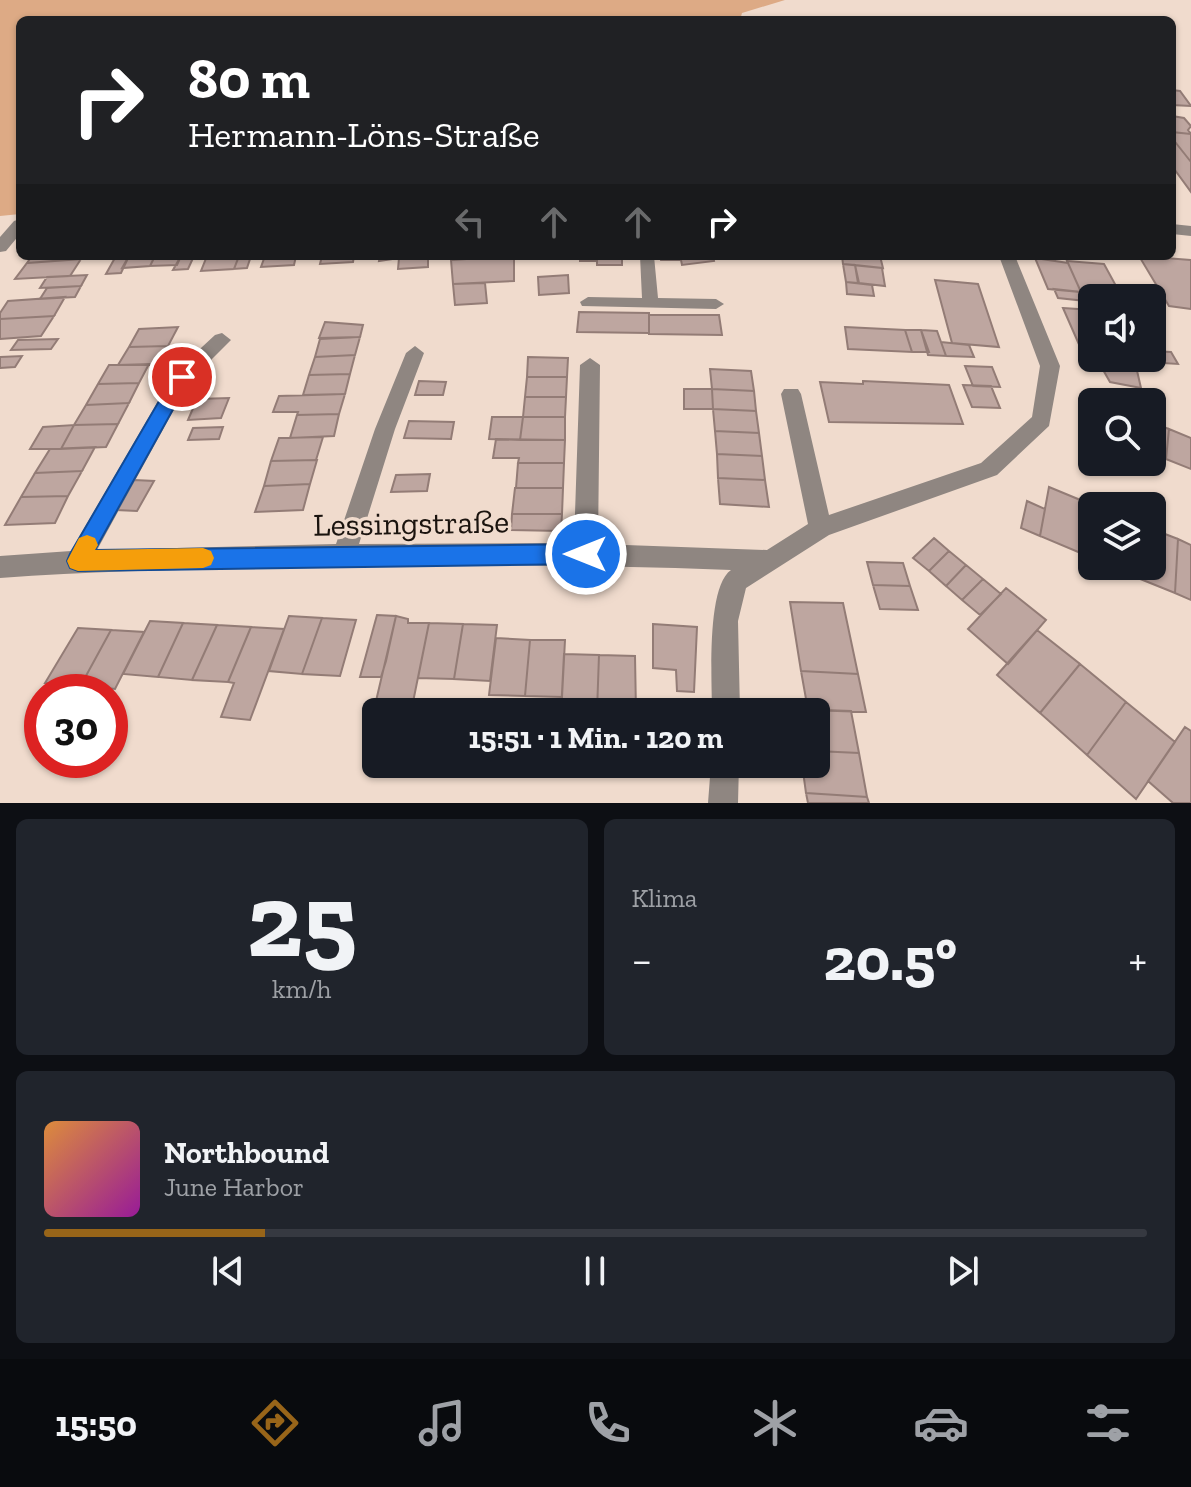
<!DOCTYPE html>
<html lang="de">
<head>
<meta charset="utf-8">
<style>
  body { margin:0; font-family:"Zilla Slab",serif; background:#20242c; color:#f1f3f6; height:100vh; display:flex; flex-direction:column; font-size:30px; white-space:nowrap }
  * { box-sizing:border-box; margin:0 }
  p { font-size:26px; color:#9ea1a6 }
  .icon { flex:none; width:44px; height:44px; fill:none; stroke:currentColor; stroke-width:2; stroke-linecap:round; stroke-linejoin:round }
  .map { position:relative; height:803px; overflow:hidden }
  .drawer { display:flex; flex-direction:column; gap:16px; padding:16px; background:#0d0f14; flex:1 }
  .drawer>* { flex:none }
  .hud { position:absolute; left:16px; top:16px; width:1160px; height:244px; border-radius:12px; box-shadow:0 2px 6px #0004; background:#202124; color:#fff; overflow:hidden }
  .fabs { position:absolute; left:1078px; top:284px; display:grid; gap:16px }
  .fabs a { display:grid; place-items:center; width:88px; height:88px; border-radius:12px; background:#171b24; box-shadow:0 2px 6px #0004; font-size:40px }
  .speed { position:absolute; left:24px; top:674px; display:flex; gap:16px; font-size:40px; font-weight:700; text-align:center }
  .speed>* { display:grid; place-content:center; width:104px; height:104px; border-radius:50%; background:#171b24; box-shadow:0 2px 6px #0004; line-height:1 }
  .speed .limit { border:12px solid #d22; background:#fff; color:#111 }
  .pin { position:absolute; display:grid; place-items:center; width:68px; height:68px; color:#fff; margin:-34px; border:4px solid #fff; border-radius:50%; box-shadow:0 2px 8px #0007 }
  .me { position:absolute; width:88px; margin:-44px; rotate:270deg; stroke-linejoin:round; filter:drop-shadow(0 0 6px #0008) }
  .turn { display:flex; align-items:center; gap:28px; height:168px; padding:0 40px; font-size:36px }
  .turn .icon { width:104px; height:104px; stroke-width:2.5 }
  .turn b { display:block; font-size:56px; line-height:68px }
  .lanes { display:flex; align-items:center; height:76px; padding:0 40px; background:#0003; justify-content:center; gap:40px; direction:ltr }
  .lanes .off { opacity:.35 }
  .big { font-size:60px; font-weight:700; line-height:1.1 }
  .drawer .card { flex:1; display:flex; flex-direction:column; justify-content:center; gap:12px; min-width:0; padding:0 28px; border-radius:12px; background:#20242c }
  .drawer .dial { align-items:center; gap:0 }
  .dial b { font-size:104px; line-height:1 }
  .song { display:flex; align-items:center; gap:24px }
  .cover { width:96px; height:96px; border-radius:12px; background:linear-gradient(135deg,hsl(30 70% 55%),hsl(300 70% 35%)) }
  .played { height:8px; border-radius:4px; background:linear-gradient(90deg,#986519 20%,#363941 20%) }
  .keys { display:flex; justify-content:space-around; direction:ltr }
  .heat { display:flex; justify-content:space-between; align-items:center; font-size:44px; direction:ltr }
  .drawer .tiles { flex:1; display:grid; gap:16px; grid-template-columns:1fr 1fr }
  .card:last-child { grid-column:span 2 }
  .trip { position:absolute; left:362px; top:698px; width:468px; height:80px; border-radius:12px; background:#171b24; box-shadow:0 2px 6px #0004; font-weight:700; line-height:80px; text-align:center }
  .dock { display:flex; height:128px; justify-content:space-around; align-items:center; background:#090b0e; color:#9ea1a6 }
  .dock .icon { width:56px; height:56px }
  .dock .active { color:#986519 }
  .dock b { font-size:36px; color:#f1f3f6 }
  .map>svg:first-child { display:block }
</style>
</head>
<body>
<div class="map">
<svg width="1191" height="803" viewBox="0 0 1191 803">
  <rect width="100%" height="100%" fill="#f0dbcd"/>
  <!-- green -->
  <path fill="#ddaa85" d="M 0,0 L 785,0 L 742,13 L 740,20 L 20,20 L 20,214 L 0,216 Z"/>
  <!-- building -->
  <path fill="#bea6a0" stroke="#937c76" stroke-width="2" d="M 1172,90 L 1180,91 L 1191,106 L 1172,105 Z
    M 1172,116 L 1184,118 L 1191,126 L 1188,130 L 1191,134 L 1172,132 Z
    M 1172,132 L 1191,134 L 1191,162 L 1172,138 Z
    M 1172,138 L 1191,162 L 1191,192 L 1172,166 Z
    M 32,256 L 83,256 L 81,259 L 27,263 Z
    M 116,256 L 129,256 L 121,273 L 106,274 Z
    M 129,256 L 155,256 L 150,266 L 122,268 Z
    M 155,256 L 181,256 L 177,265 L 150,266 Z
    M 181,256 L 194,256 L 188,269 L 173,270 Z
    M 207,256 L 239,256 L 234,269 L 201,271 Z
    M 239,256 L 251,256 L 247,268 L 234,269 Z
    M 265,256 L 296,256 L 294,265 L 261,267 Z
    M 322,256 L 354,256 L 353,262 L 320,264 Z
    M 380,256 L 428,256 L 428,267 L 398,269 L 399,258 L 379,261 Z
    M 514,256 L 514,281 L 453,284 L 451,260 Z
    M 580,256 L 637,256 L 638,258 L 622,258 L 622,265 L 597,265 L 597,261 L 580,261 Z
    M 660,256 L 713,256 L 714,261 L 682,265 L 681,260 L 661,260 Z
    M 842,256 L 880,256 L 883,268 L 843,264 Z
    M 1139,256 L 1191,260 L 1191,309 L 1169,306 Z
    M 1035,258 L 1068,263 L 1081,292 L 1048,289 Z
    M 81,259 L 70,276 L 15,279 L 27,263 Z
    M 1067,261 L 1104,264 L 1121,295 L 1081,292 Z
    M 843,264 L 855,265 L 858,283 L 846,282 Z
    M 855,265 L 882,268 L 885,286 L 859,283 Z
    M 87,275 L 81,286 L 40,288 L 47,277 Z
    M 568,275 L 569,293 L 539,295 L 538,277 Z
    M 935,280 L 978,284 L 999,347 L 952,343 Z
    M 846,282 L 872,285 L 874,296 L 847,294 Z
    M 485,283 L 487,303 L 455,305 L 453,284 Z
    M 81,286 L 75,297 L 40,299 L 47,288 Z
    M 1054,289 L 1081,292 L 1086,301 L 1058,298 Z
    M 65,297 L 54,316 L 0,319 L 0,313 L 8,301 Z
    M 1063,308 L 1092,310 L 1092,349 L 1081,349 Z
    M 579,312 L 649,313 L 649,333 L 577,332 Z
    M 649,315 L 719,315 L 722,335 L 649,334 Z
    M 54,316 L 41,336 L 0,339 L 0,319 Z
    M 325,322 L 363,325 L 360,337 L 319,338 Z
    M 178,327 L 168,346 L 129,347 L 139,329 Z
    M 845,327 L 905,330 L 912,352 L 848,349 Z
    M 905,330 L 921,330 L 929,352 L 912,352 Z
    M 921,330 L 937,331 L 946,356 L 928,355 Z
    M 360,337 L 355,355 L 315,357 L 320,339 Z
    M 58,339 L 51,349 L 11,350 L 18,340 Z
    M 941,342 L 969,345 L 974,357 L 946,356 Z
    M 168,346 L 159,365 L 118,365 L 129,347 Z
    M 1152,351 L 1171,352 L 1178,364 L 1146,362 L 1144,358 L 1152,358 Z
    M 355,355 L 350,374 L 309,375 L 315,357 Z
    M 22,356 L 15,367 L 0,368 L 0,357 Z
    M 528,357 L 568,358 L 567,377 L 527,377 Z
    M 1098,361 L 1135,362 L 1141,388 L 1110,382 Z
    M 109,365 L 118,365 L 149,364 L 139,383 L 98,384 Z
    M 965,366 L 992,367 L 1000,387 L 973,386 Z
    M 710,369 L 751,371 L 754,391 L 712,389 Z
    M 350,374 L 345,394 L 303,395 L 309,375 Z
    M 527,377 L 567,377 L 566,397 L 525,397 Z
    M 419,381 L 446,382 L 443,395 L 415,395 Z
    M 863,381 L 949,385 L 963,424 L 829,422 L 820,382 L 863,384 Z
    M 139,383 L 129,403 L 86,405 L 98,384 Z
    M 963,385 L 991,386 L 1000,408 L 972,407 Z
    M 684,389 L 712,389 L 713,409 L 684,409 Z
    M 712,389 L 754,391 L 756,411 L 713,409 Z
    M 345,394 L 339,414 L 297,415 L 298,412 L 273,412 L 279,396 Z
    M 525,397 L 566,397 L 565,417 L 523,417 Z
    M 229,398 L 221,418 L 188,420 L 197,399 Z
    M 129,403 L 118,424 L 74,425 L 86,405 Z
    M 713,409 L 756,411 L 759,433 L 715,431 Z
    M 339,414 L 334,436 L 290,438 L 297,415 Z
    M 492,417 L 523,417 L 520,440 L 489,439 Z
    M 523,417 L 565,417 L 565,440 L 520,440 Z
    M 409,421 L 454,422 L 451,439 L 404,438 Z
    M 1152,423 L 1169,429 L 1166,459 L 1152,454 Z
    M 118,424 L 106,447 L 61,449 L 74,425 Z
    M 74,425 L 61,449 L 30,449 L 43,427 Z
    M 223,427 L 219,439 L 188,440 L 193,428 Z
    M 1169,429 L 1191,438 L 1191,469 L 1166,459 Z
    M 715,431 L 759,433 L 762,456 L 717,454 Z
    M 323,437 L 316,460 L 271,461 L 279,438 Z
    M 496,439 L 565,440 L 564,463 L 518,463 L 519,458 L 493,458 Z
    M 95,447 L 82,471 L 35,473 L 50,449 Z
    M 717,454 L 762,456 L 765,480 L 718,478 Z
    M 317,460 L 310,484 L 264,486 L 271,461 Z
    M 518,463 L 564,463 L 563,488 L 516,488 Z
    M 82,471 L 68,496 L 21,497 L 35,473 Z
    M 430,474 L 427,491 L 391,492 L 396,475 Z
    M 718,478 L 765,480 L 769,507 L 720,504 Z
    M 134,480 L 154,481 L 137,511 L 117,510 Z
    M 310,484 L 303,510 L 255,512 L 264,486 Z
    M 1049,487 L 1090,504 L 1083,554 L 1040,536 Z
    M 515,488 L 563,488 L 562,514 L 512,514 Z
    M 68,496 L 55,523 L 5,525 L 21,497 Z
    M 1027,501 L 1045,509 L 1040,536 L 1021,528 Z
    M 1090,504 L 1096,506 L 1092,506 L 1092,558 L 1083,554 Z
    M 512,514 L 562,514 L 561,531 L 511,530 Z
    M 1152,529 L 1178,539 L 1175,593 L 1128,574 L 1129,566 L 1152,566 Z
    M 934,538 L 949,551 L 929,571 L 913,558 Z
    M 1178,539 L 1191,545 L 1191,600 L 1175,593 Z
    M 949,551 L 966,565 L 946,586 L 929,571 Z
    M 867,562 L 903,563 L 910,586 L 873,585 Z
    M 966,565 L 983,579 L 962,600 L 946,586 Z
    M 983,579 L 1001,594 L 980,615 L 962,600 Z
    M 873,585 L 910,586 L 918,610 L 880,609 Z
    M 1006,588 L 1046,620 L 1008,664 L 968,629 Z
    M 790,602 L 843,603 L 858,674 L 801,671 Z
    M 377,615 L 396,616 L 386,661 L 381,677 L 360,677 Z
    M 289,616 L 322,618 L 302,674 L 269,671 Z
    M 396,616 L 408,619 L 408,623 L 429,623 L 411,712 L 376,712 L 376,718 L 372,718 Z
    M 322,618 L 356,620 L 340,676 L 302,674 Z
    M 150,621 L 183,623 L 158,677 L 123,674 Z
    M 183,623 L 217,625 L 192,680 L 158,677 Z
    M 429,623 L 463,624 L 454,679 L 418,678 Z
    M 463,624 L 497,625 L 490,681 L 454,679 Z
    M 653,624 L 697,627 L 694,692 L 677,691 L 676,670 L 653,668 Z
    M 217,625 L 251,627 L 228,682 L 192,680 Z
    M 251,627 L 284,629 L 250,720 L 221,717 L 234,683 L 228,682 Z
    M 78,628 L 111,630 L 81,685 L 45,683 Z
    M 111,630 L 144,632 L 115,689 L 81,685 Z
    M 1037,630 L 1080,664 L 1040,713 L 997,675 Z
    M 496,638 L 530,640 L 525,696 L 489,695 Z
    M 530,640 L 565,640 L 562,697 L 525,696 Z
    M 564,654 L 599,655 L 597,712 L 561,712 Z
    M 599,655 L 635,656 L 636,712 L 597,712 Z
    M 1080,664 L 1126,702 L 1087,755 L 1040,713 Z
    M 801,671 L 858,674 L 866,712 L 808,710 Z
    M 1126,702 L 1175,742 L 1136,799 L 1087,755 Z
    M 794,709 L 851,711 L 859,753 L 816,751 L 816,712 L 794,712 Z
    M 1185,727 L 1191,731 L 1191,803 L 1173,803 L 1148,781 Z
    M 816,751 L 859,753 L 867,797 L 806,793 L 802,764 L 816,764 Z
    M 806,793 L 867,797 L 869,803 L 808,803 Z"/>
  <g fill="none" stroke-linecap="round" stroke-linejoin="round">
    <!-- service -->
    <path fill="#8f8681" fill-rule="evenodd" d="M 640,256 L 654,256 L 658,298 L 716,299 L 724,304 L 716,309 L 582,306 L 580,302 L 588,297 L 642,298 Z"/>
    <!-- minor -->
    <path fill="#8f8681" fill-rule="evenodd" d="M 20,219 L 20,234 L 6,251 L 0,252 L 0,237 L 14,221 Z
      M 1172,224 L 1191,226 L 1191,236 L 1172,234 Z
      M 999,256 L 1015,256 L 1060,366 L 1049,426 L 997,475 L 829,535 L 746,588 L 738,621 L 740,712 L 712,712 C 712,683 706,587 731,570 C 575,564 418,564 262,568 C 174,570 87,571 0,578 L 0,556 L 71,551 L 175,372 L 215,335 L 222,333 L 231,340 L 189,382 L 97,550 L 336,544 L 375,429 L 406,353 L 415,346 L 424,353 L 395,429 L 359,544 L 574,543 L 580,365 L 590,358 L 600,365 L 598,544 L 767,550 L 808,524 L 781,394 L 784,389 L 798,389 L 801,394 L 829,515 L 981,463 L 1032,417 L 1040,366 Z
      M 711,764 L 739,764 L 738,803 L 708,803 Z"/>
  </g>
  <!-- route -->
  <path fill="#1a73e8" stroke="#114b97" stroke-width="2" d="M 182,370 L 191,377 L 95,550 L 586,544 L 593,547 L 597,554 L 593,561 L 586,564 L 78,571 L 70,568 L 67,561 L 70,554 L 176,372 Z"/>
  <!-- slow -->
  <path fill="#f59e0b" d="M 87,535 L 95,538 L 98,545 L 95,550 L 203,548 L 211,551 L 214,558 L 211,565 L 203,568 L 78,571 L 70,568 L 67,561 L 79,538 Z"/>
  <g text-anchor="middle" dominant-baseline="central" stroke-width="7" stroke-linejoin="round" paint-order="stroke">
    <!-- street labels -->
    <g font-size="32" fill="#1a130e" stroke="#f0dbcd">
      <text transform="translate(411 523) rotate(-1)">Lessingstraße</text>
    </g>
  </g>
</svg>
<div class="fabs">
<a><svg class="icon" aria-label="sound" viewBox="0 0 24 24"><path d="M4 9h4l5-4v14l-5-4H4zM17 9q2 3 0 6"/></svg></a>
<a><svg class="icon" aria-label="search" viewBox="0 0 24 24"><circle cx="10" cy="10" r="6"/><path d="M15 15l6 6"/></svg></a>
<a><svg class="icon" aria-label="layers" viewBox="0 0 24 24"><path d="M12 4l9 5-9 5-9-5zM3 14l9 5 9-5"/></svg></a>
</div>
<div class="speed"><div class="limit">30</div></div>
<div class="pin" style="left:182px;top:377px;background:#d93025"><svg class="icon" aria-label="arrive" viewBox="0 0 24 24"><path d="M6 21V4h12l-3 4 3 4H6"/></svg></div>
<svg class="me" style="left:586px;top:554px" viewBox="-20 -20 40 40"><circle r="17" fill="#1a73e8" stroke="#fff" stroke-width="3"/><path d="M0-11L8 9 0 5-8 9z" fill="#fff"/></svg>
<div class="trip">15:51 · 1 Min. · 120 m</div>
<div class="hud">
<div class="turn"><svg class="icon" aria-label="right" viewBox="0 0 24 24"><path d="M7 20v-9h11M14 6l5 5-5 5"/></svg><div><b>80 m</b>Hermann-Löns-Straße</div></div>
<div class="lanes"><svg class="icon off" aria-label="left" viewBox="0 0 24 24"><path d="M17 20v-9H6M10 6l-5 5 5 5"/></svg><svg class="icon off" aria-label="ahead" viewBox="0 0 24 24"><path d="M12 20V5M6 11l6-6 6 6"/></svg><svg class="icon off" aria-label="ahead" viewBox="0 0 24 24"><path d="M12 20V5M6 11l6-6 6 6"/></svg><svg class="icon" aria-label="right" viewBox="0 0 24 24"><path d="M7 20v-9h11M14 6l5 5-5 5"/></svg></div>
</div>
</div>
<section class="drawer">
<div class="tiles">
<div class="card dial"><b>25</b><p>km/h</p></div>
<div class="card"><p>Klima</p>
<div class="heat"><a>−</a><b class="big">20.5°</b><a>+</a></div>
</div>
<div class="card">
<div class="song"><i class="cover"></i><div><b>Northbound</b><p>June Harbor</p></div></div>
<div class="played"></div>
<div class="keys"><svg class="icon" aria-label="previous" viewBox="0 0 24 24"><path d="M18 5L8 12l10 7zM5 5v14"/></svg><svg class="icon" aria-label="pause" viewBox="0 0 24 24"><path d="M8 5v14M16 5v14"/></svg><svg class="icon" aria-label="next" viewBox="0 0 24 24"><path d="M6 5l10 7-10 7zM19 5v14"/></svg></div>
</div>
</div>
</section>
<nav class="dock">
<b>15:50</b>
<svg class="icon active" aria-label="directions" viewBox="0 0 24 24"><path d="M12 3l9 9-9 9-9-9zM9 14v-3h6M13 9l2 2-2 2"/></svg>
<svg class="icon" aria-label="music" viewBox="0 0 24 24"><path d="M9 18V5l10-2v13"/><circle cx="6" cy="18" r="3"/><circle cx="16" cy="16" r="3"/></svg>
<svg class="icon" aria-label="phone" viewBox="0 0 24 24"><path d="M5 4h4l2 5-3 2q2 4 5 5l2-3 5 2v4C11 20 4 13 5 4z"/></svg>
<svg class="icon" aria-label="climate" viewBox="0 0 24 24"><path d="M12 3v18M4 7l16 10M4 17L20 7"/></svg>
<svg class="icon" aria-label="car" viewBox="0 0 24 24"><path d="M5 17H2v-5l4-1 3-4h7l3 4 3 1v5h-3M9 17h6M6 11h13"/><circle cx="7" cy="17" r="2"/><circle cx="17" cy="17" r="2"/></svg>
<svg class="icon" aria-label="filters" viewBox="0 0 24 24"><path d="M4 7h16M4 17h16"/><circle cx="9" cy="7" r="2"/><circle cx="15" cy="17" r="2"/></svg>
</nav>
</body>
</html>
